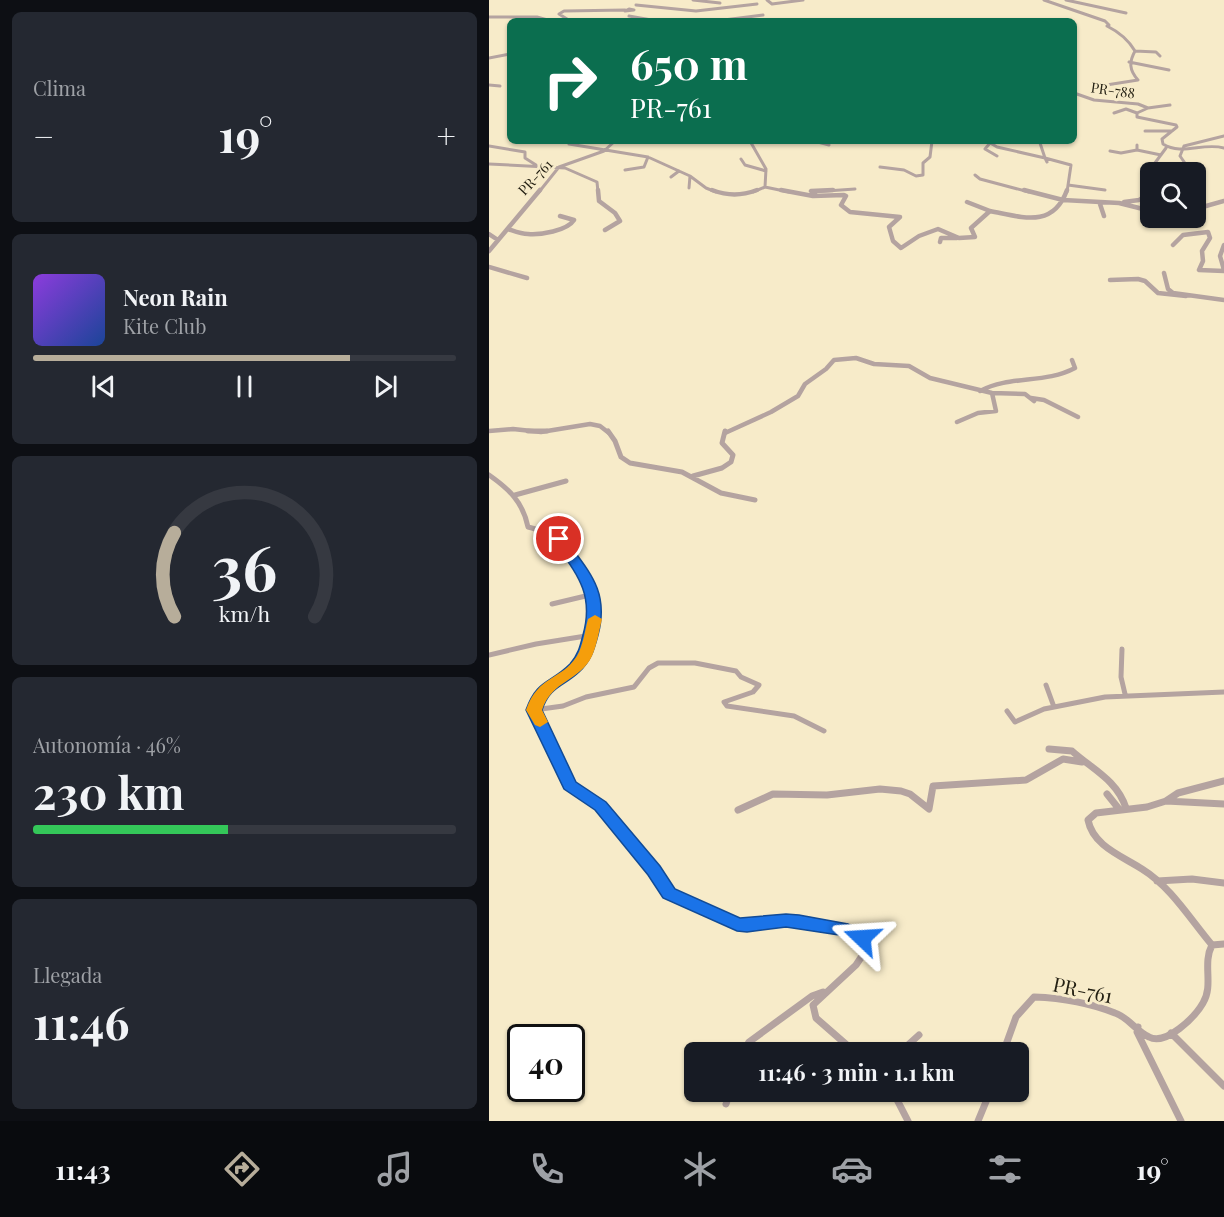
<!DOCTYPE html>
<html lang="es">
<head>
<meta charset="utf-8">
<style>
  body { margin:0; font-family:"Playfair Display",serif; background:#242831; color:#f1f3f6; height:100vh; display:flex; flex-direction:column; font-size:22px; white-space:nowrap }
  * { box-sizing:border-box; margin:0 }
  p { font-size:20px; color:#9ea1a6 }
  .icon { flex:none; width:33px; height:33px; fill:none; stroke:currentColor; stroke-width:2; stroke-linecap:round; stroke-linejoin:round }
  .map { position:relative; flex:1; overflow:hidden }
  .details { display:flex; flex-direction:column; gap:12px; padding:12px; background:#0d0f14; width:489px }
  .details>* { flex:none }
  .top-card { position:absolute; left:18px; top:18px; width:570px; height:126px; border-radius:9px; box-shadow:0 2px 4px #0004; background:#0b6e4f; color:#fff; overflow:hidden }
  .fabs { position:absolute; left:651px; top:162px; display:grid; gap:12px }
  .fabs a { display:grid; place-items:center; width:66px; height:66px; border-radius:9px; background:#171b24; box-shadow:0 2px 4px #0004; font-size:30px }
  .speed { position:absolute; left:18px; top:1024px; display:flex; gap:12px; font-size:30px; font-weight:700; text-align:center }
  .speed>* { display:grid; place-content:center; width:78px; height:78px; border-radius:50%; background:#171b24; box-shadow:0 2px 4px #0004; line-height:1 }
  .speed .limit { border:3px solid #111; border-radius:9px; background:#fff; color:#111 }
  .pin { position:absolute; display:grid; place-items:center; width:51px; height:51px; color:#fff; margin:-26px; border:3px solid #fff; border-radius:50%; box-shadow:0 2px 6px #0007 }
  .me { position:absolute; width:66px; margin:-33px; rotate:290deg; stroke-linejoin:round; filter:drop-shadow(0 0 4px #0008) }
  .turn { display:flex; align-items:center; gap:21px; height:126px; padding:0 24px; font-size:27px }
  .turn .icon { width:78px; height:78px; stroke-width:2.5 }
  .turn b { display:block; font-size:42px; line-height:51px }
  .big { font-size:45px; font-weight:700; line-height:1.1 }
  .details .widget { flex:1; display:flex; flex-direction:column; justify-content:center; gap:9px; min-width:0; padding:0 21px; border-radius:9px; background:#242831 }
  .details .dial { align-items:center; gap:0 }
  .dial svg { height:156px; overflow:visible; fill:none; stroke:#363941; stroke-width:7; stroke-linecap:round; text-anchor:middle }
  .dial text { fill:#f1f3f6; stroke:none }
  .song { display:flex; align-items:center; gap:18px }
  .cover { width:72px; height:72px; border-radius:9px; background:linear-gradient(135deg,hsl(270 70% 55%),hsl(220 70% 35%)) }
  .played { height:6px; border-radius:3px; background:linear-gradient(90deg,#b7ad9a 75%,#363941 75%) }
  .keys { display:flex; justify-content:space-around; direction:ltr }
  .heat { display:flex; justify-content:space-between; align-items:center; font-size:33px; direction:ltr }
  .charge { height:9px; border-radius:4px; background:linear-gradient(90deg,#34c759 46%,#363941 0) }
  .trip { position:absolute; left:195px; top:1042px; width:345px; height:60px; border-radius:9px; background:#171b24; box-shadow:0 2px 4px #0004; font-weight:700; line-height:60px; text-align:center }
  .tabs { display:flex; height:96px; justify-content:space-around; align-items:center; background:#090b0e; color:#9ea1a6 }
  .tabs .icon { width:42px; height:42px }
  .tabs .selected { color:#b7ad9a }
  .tabs b { font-size:27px; color:#f1f3f6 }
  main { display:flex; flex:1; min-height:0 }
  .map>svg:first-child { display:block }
</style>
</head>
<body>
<main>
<section class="details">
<div class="widget"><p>Clima</p>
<div class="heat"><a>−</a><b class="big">19°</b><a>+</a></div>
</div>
<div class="widget">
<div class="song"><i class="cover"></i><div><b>Neon Rain</b><p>Kite Club</p></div></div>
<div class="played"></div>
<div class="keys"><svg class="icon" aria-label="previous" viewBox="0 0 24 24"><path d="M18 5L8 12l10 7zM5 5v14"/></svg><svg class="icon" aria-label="pause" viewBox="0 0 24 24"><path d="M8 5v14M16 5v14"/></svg><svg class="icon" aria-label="next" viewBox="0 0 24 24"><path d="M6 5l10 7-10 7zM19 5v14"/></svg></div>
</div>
<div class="widget dial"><svg viewBox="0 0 100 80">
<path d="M14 69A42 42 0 1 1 86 69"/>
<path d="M14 69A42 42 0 0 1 14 26" stroke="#b7ad9a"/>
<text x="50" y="56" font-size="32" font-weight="700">36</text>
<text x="50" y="72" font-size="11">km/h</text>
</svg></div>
<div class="widget"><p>Autonomía · 46%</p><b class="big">230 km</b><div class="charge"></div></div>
<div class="widget"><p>Llegada</p><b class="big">11:46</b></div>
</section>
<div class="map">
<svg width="735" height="1121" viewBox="0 0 735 1121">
  <rect width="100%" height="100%" fill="#f7ebc9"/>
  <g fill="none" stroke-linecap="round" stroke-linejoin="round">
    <!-- minor-far3 -->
    <path stroke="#b4a3a0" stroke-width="3" d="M 204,0 L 231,3
      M 278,0 L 283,4 L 314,0
      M 555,0 L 616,21 L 620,25 L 618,26 C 630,32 639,39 646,51 C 640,62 640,70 649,80 L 611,86
      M 577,0 L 637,13
      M 147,5 L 207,11 L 268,4
      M 140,9 L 145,10 L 136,11 Z
      M 140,16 L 168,21
      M 0,17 L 48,17 L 62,21
      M 76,21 L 78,19 L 70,14 L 75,11 L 136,10
      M 227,21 L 274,15
      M 646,51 L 667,52 L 671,56
      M 0,58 L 21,54
      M 640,62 L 680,70
      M 0,85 L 11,86
      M 585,93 L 605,100 L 649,104 L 659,108
      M 681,105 L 659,108 L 648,113 L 648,117 L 687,125 L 688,127 L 673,139 L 674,144 C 693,156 714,142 735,148
      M 625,113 L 637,109 L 648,113
      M 656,131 L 683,131
      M 261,141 L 277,169 L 276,187
      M 325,141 L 340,145
      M 498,141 L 508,147 L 556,158 L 558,162
      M 555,141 L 551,143 L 556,158 L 582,165 L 578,192
      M 501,143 L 496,149 L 508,156
      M 80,144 L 159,157 L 201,176 L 217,188 L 227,192
      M 648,145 L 648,150 L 672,155
      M 0,146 L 36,152 L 36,158 L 47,165
      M 621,151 L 632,153 L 648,150
      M 252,159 L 256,165 L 277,171
      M 0,164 L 76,168 L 108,182 L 109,192
      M 698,166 L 691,156 L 695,146 L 735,136
      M 391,167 L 415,170 L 427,176 L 434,175 L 434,163 L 441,157 L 443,141
      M 136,170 L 155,167 L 159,157
      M 486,175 L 491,179 L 540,192
      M 182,177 L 190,171
      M 662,181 L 660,171 L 677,148
      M 579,185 L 616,190
      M 200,188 L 201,176
      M 50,192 L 70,167 L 115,151 L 126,141
      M 264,192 L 276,187 L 300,192
      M 323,192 L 366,189"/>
    <!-- minor-far2 -->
    <path stroke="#b4a3a0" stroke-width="4.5" d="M 109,190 L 110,201 L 126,213 L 131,221 L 116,230
      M 223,190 C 239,196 252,196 268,190
      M 292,190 L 324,196 L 355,195 L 357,196 L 352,205 L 361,212 L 411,217 L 400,227 L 404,241 L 412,248 L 430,236 L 449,229 L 470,238 L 486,237 L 482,228 L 501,211 C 533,217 564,229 578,190
      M 535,190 L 574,200 L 630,203 L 662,211
      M 326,194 L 322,191 L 344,190
      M 478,202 L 501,211
      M 635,202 L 650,200 L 662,192
      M 611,204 L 615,216
      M 706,212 L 710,208 L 735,201
      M 19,229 C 25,231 32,234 39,234 C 51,235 78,231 85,220 L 71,216
      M 0,234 L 9,240
      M 451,242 L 452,238 L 468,238
      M 684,245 L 694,235 L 719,232 L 721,238 L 713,251 L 714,261 L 710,270 L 735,271
      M 735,245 L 731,256 L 735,270
      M 0,251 L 51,190
      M 0,267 L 38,278
      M 675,273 L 679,289 L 684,293 L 735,300
      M 621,280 L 649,279 L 656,281 L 669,293 L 697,296
      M 491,391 C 521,375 556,384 586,368 L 583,360
      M 542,398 L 555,400 L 589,417
      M 468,422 L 489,413 L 507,411 L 503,393
      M 0,431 L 24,429 L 52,432 L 101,424 L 111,426 L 120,433
      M 236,433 L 282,412 L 309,396 L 316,384 L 337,369 L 345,360 L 367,358 L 385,364 L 420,366 L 441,378 L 503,393 L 536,394 L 545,401"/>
    <!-- minor-far1 -->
    <path stroke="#b4a3a0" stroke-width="5" d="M 39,431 L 58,431
      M 119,431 L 126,441 L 132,457 L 141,463 L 193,472 L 232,493 L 266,500
      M 0,475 C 20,489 34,502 39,527 C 49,530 61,532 69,538 C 75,543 78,551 82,558 C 103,589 118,627 93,661 C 77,682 58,682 45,710 L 58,737
      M 204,476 L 233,468 L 242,462 L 244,455 L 233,443 L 236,431
      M 26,495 L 77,481
      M 63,604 L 105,594
      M 633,649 L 632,677 L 636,694
      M 0,655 L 47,644 L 103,635
      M 557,685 L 565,707
      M 45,710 L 74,706 L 97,697 L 145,687 L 160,668 L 169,663 L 206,663 L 247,671 L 252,677 L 270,685 L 264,692 L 235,702 L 238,706 L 305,716 L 335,731
      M 518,711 L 526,722 L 555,709 L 616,697 L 735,692"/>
    <!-- minor -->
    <path stroke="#b4a3a0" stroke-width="7" d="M 57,736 L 81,785 L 111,806 L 165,870 L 180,893 L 248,925 L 293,921 L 333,925 L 359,932 L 369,937 L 375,944 L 375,953 L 367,965 L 324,1005 L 327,1018 L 367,1053
      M 560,749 L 583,751 C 603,769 628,780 637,808
      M 618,794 L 630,809
      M 677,801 L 735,804
      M 249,810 L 284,794 L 338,795 L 391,789 L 412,791 L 421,794 L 440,809 L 444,786 L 537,780 L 574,759 L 593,762
      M 668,881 L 703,879 L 735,883
      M 723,945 C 701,919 682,887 653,869 C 633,856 604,846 599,820 L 607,813 L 658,807 L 677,801 L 689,793 L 735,781
      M 649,1027 L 648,1032 L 692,1121
      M 682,1033 L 735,1086
      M 254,1053 L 260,1042 L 323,996 L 334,992
      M 410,1053 L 430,1035
      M 514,1053 L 527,1017 L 545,997 C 572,998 601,1003 626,1013 C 639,1017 647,1031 660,1037 C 677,1046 706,1017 714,1003 C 725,985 713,964 723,945 L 735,944
      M 404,1092 L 419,1121
      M 237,1104 L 241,1092
      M 489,1121 L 501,1092"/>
  </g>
  <!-- route -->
  <path fill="#1a73e8" stroke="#114b97" stroke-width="1.5" d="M 70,535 L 74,536 C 99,571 121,590 109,635 C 105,650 102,661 90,672 C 74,687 61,686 53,710 L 87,782 L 117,802 L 171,866 L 186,889 L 251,918 L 297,914 L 310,915 L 359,924 L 379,933 L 382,938 L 379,943 L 373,945 L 350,935 L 297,927 L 258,932 L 248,931 L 174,898 L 159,875 L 106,810 L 75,789 L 37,710 C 48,679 61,684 81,664 C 89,655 91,647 94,635 C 106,592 86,572 63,539 Z"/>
  <!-- slow -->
  <path fill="#f59e0b" d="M 106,615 L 113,619 C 110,631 108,645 103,656 C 91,681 63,680 53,710 L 59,722 L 51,727 L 46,725 L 37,710 C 50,674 72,681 88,656 C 94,646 96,630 99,619 Z"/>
  <g text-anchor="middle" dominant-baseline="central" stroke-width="6" stroke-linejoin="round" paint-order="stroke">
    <!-- far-street labels -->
    <g font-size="14" fill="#242013" stroke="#f7ebc9">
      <text transform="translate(624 90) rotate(8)">PR-788</text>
      <text transform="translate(46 177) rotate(-47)">PR-761</text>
    </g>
    <!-- near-street labels -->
    <g font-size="20" fill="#242013" stroke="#f7ebc9">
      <text transform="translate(594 989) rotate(12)">PR-761</text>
    </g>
  </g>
</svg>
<div class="fabs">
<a><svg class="icon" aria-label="search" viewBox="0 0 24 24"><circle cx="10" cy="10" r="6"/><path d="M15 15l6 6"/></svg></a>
</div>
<div class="speed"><div class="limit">40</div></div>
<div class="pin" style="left:70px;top:539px;background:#d93025"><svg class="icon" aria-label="arrive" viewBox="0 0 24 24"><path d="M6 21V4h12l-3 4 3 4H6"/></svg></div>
<svg class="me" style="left:373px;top:938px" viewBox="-20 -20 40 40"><path d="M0-17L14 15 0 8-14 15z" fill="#1a73e8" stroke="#fff" stroke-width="4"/></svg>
<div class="trip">11:46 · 3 min · 1.1 km</div>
<div class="top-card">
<div class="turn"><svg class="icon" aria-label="right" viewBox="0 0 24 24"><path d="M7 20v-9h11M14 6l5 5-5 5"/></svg><div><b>650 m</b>PR-761</div></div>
</div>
</div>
</main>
<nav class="tabs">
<b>11:43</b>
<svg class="icon selected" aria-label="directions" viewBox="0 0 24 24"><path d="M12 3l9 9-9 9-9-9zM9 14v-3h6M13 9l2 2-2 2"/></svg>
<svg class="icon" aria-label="music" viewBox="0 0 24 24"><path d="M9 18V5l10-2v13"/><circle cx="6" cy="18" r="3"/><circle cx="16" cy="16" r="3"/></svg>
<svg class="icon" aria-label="phone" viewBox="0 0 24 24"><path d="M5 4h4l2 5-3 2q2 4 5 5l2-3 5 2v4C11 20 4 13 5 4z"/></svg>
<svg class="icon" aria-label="climate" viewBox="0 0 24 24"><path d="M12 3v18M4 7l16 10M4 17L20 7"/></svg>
<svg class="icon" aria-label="car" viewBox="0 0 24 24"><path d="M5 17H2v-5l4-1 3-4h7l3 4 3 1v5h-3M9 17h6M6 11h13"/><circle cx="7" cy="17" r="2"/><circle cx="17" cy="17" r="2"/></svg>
<svg class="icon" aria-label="filters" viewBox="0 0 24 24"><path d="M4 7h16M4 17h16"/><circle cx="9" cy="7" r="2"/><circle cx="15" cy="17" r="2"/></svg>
<b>19°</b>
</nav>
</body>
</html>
